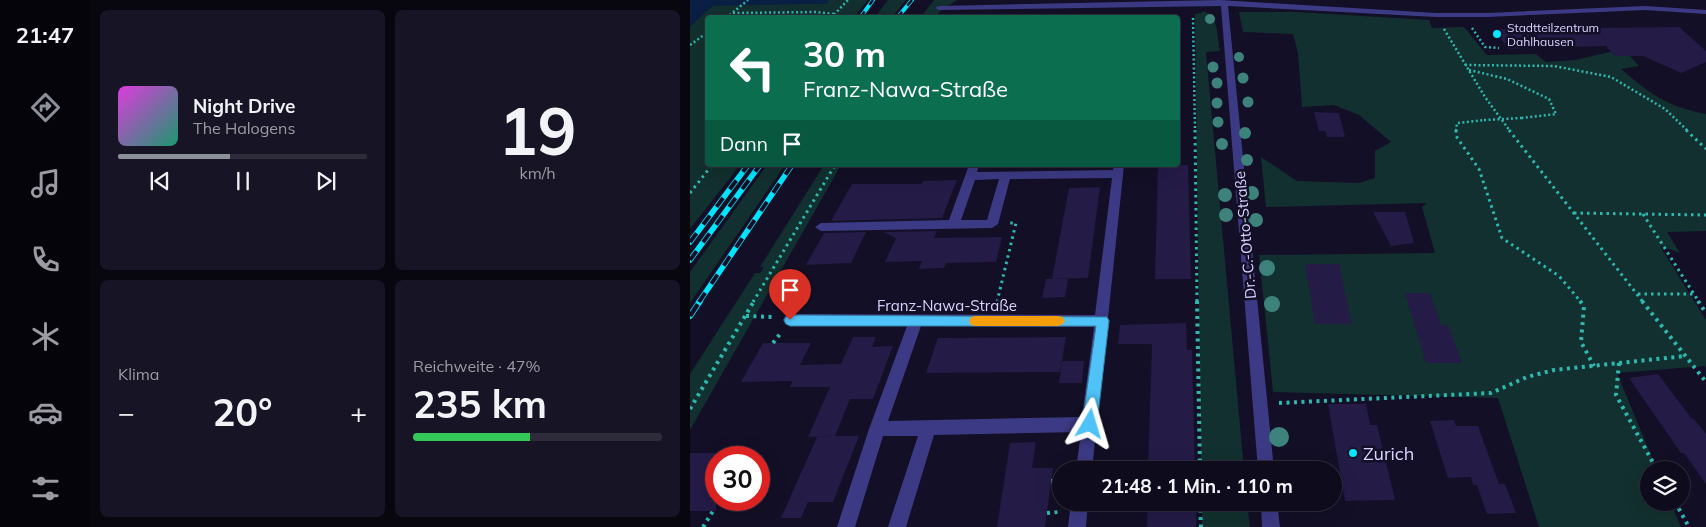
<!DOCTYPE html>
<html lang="de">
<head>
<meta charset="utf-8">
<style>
  body { margin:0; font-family:Mulish,sans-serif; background:#171425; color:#f1f3f6; height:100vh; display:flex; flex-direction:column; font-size:19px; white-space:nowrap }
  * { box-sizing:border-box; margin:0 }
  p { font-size:16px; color:#9b9ba3 }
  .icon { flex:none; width:28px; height:28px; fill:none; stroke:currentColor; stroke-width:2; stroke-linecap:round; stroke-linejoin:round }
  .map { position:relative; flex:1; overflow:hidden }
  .side { display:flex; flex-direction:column; gap:10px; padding:10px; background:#08060f; width:600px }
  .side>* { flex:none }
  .banner { position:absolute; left:15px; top:15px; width:475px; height:152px; border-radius:5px; box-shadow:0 5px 20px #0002,0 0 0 1px #2e2b3b; background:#0b6e4f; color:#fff; overflow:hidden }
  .fabs { position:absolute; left:950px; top:461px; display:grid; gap:10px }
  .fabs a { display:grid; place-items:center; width:50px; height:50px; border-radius:50%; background:#0e0b1c; box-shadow:0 5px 20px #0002,0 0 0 1px #2e2b3b; font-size:25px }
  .speed { position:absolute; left:15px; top:446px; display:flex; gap:10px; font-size:25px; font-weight:700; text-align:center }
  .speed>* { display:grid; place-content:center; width:65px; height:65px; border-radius:50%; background:#0e0b1c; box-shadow:0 5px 20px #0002,0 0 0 1px #2e2b3b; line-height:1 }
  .speed .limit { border:8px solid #d22; background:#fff; color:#111 }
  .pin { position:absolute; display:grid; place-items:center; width:42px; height:42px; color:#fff; margin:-51px -21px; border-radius:50% 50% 50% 0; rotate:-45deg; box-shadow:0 0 5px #0007 }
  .pin .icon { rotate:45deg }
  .me { position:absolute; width:55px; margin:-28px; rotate:7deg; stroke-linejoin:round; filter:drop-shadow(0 0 4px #0008) }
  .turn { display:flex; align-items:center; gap:18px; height:105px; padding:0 15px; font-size:22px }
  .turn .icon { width:65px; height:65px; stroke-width:2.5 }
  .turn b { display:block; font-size:35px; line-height:42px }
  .then { display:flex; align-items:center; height:48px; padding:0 15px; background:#0003; gap:10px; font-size:19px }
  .big { font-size:38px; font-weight:700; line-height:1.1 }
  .side .card { flex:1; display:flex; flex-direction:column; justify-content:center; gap:8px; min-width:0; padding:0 18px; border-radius:8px; background:#171425 }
  .side .dial { align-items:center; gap:0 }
  .dial b { font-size:65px; line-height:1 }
  .song { display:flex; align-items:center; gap:15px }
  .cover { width:60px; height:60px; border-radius:8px; background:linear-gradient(135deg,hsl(300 70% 55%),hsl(160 70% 35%)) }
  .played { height:5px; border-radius:2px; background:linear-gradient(90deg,#8c9099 45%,#2e2b3b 45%) }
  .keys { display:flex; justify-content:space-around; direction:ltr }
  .heat { display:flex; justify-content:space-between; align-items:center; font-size:28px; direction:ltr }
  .charge { height:8px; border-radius:4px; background:linear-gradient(90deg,#34c759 47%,#2e2b3b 0) }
  .side .tiles { flex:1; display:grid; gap:10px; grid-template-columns:repeat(2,1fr) }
  .trip { position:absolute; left:362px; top:461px; width:290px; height:50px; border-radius:25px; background:#0e0b1c; box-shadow:0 5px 20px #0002,0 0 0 1px #2e2b3b; font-weight:700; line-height:50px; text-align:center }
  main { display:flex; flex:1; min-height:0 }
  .menu { display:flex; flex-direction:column; width:90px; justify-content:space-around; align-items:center; background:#06040b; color:#9b9ba3 }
  .menu .icon { width:35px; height:35px }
  .menu .on { color:#8c9099 }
  .menu b { font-size:22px; color:#f1f3f6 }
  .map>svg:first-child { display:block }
</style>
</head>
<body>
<main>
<nav class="menu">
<b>21:47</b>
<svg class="icon on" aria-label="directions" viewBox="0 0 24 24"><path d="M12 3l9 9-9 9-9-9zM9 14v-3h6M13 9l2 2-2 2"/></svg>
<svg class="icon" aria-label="music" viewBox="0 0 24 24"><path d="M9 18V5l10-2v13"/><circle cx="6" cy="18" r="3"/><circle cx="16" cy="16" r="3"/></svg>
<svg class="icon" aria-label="phone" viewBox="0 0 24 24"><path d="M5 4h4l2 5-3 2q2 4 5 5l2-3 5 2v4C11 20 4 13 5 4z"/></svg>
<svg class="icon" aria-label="climate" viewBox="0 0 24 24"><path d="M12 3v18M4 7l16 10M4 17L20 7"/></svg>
<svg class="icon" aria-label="car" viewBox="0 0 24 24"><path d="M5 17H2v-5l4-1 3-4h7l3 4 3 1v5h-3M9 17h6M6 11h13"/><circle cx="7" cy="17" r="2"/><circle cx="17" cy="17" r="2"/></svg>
<svg class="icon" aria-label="filters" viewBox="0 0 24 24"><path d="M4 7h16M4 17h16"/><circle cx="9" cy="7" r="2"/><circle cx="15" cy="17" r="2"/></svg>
</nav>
<section class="side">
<div class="tiles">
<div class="card">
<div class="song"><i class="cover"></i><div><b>Night Drive</b><p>The Halogens</p></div></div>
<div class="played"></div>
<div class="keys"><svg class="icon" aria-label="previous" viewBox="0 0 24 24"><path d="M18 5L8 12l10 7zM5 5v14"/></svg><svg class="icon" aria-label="pause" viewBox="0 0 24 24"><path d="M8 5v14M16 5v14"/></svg><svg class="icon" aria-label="next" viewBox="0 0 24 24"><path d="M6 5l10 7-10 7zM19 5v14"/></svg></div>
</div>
<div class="card dial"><b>19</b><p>km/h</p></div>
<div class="card"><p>Klima</p>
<div class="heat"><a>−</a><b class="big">20°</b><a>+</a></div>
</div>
<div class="card"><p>Reichweite · 47%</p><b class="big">235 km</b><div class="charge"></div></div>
</div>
</section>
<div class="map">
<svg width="1016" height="527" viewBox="0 0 1016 527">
  <rect width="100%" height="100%" fill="#130f26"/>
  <!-- green -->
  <path fill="#12302f" d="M 29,0 L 178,0 L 164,17 L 18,18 L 18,165 L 50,165 L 0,229 L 0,26 Z
    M 198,0 L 216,0 L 202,17 L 185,17 Z
    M 244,0 L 267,0 L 249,12 L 246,17 L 230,18 Z
    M 512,11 C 529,14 527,38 530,51 L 516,52 L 554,470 L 511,470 L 505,14 L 512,13 Z
    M 549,12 L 607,12 L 739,20 L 742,28 L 774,27 L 797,55 L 846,54 L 856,62 L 885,60 L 924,51 L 940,56 L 949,66 L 931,69 C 962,95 975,106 1016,114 L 1016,231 L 977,232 L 990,253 L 970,246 L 1016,320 L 1016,368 L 1015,366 L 927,373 L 967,470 L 959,470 L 959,502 L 981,503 L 991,527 L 849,527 L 808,398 L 583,392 L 569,255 L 745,253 L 732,207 L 737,203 L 576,207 L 571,157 L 607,181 L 669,183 L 685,178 L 685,151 L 701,142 L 669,115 L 644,105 L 612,107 L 608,53 L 603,34 L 553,32 Z
    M 77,165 L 95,165 L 0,303 L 0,272 Z
    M 134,165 L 151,165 L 0,430 L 0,374 L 65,273 L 70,273 L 74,267 L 70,267 Z
    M 512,503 L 557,503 L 560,527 L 512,527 Z"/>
  <!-- water -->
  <path fill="#0a1f44" d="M 0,0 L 29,0 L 0,26 Z"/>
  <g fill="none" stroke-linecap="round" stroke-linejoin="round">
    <!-- stream -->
    <path stroke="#0a1f44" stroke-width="5" d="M 4,0 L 26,3 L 136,1"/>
  </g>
  <!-- building -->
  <path fill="#241b47" d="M 989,27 L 1016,51 L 1016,62 L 991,73 L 953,56 L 925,56 L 916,46 L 818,49 L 804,29 Z
    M 624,112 L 649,113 L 655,137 L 637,137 L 635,131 L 629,131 Z
    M 468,165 L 498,165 L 501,279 L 465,279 Z
    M 267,180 L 252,218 L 141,221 L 162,184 L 232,184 L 233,181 Z
    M 410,187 L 398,278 L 362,279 L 379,188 Z
    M 683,212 L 715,212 L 724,243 L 701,246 Z
    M 247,231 L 244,238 L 312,237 L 306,262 L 256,263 L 254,268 L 229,269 L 232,261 L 195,262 L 206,238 L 193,232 Z
    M 176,232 L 161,263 L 116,265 L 134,233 Z
    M 615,264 L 649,264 L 662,324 L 625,324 Z
    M 356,279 L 378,279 L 375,297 L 352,298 Z
    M 715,293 L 740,293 L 751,325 L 758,325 L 772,363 L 736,363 Z
    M 496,323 L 497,350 L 502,350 L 505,470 L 458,470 L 462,344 L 428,344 L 430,325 Z
    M 163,337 L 186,337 L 182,347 L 203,346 L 183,399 L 160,399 L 145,436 L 169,436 L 143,502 L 118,502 L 111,518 L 91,518 L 127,437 L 144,436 L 118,437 L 140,387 L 100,387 L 103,379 L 102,381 L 51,382 L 73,343 L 121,343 L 110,365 L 151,364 Z
    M 376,337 L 370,372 L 236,373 L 248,338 Z
    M 372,361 L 394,361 L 392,383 L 369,383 Z
    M 968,374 L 1002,419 L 1004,419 L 1016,434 L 1016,484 L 994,453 L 991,453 L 939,378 Z
    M 638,404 L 676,404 L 680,425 L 687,425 L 705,500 L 655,501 Z
    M 764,420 L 766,426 L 788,426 L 809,484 L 815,484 L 826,513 L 797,514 L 787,485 L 783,485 L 781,477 L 758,478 L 740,421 Z
    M 346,442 L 342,468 L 363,468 L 355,527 L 307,527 L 320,443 Z
    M 0,453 L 26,453 L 26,511 L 0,511 Z
    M 458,502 L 506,502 L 506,527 L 457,527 Z"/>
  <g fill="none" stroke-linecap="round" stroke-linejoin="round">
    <!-- minor-tunnel -->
    <path stroke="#312d47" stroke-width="9" stroke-dasharray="9 4.5" stroke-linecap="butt" d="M 447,14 L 447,18"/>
    <!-- path-far2 -->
    <path stroke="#2fb8b0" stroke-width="2.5" stroke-dasharray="2 2.5" stroke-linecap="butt" d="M 43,13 L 126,12 L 144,14
      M 36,18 L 58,0
      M 141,18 L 158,0
      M 503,18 L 505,131
      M 782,28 L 795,47 L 809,48
      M 754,29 L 795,97 L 820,131
      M 0,45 L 18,32
      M 775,65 L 864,66 L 921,77 L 975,109 L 998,131
      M 779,70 L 817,79 L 859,99 L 866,114 L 832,118
      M 766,131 L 767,123 L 794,120"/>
    <!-- path-far1 -->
    <path stroke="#2fb8b0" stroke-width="3" stroke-dasharray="2.5 4" stroke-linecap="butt" d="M 505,130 L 507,302
      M 766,130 L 766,136 L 789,169 L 812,238 L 869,276 L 891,302
      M 819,130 L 953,302
      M 996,130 L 1016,149
      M 0,193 L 22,165
      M 884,213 L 1016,215
      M 953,214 L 1009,302
      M 948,294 L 1004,294
      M 63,302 L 145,165
      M 307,302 L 326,223 L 320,223"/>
    <!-- path -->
    <path stroke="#2fb8b0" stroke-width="4" stroke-dasharray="3 4.5" stroke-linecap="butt" d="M 507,301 L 510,470
      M 890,301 L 894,306 L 891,342 L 904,366
      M 952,301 L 1016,382
      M 1008,301 L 1016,313
      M 307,303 L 307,301
      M 56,316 L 84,317
      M 83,343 L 90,334
      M 929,363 L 926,395 L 967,470
      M 589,403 L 801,393 L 837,377 L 864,370 L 995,356
      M 0,409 L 64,301
      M 361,481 L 371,481
      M 510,502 L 511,527
      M 985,502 L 999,527
      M 357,513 L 369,512
      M 13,527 L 23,511"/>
    <!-- minor -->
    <path fill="#3d3a85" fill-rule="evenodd" d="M 530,0 L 746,13 L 797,13 L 955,6 L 1016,10 L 1016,14 L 955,10 L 797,17 L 746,17 L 538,6 L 584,470 L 568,470 L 531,6 L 249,10 L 245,8 L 249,6 Z
      M 279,165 L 289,165 L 287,172 L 423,170 L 424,165 L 434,165 L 418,318 L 420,321 L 417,325 L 402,470 L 386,470 L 391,432 L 244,435 L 216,527 L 198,527 L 228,436 L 193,436 L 165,527 L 147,527 L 179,429 L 217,326 L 100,326 L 95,324 L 93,320 L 95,316 L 100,314 L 405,315 L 422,178 L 320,179 L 308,224 L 302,228 L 131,231 L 125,227 L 131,223 L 259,220 ZM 309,179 L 297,220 L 271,220 L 285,180 ZM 231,326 L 404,327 L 392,417 L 198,421 Z
      M 381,502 L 398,502 L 396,527 L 378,527 Z
      M 571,502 L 587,502 L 590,527 L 572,527 Z"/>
    <defs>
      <path id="rail-far2" d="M 170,18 L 183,0
        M 207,18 L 222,0"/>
      <path id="rail-far1" d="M 0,242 L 58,165
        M 0,260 L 70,165
        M 9,302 L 102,165"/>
      <path id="rail" d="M 0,316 L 10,301"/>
    </defs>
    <!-- rail-far2 casing -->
    <use href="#rail-far2" stroke="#00e5ff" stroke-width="4"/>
    <!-- rail-far1 casing -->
    <use href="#rail-far1" stroke="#00e5ff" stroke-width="5.5"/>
    <!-- rail casing -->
    <use href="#rail" stroke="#00e5ff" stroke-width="6"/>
    <!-- rail-far2 -->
    <use href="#rail-far2" stroke="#130f26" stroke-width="2.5" stroke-dasharray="8" stroke-linecap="butt"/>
    <!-- rail-far1 -->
    <use href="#rail-far1" stroke="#130f26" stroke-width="4" stroke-dasharray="11" stroke-linecap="butt"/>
    <!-- rail -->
    <use href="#rail" stroke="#130f26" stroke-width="4.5" stroke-dasharray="14" stroke-linecap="butt"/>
    <!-- path-bridge -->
    <path stroke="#2fb8b0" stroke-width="2.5" stroke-dasharray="2 2.5" stroke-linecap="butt" d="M 794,120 L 832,118"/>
  </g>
  <!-- trees -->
  <g fill="#3d827b">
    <circle cx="520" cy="19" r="5"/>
    <circle cx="549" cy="57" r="5"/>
    <circle cx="523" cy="67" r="5.5"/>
    <circle cx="553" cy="78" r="5.5"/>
    <circle cx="527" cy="83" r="5.5"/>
    <circle cx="558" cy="102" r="5.5"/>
    <circle cx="527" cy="103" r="5.5"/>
    <circle cx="528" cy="122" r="5.5"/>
    <circle cx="555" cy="133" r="6"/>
    <circle cx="532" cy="144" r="6"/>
    <circle cx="557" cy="160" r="6"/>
    <circle cx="562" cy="193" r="7"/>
    <circle cx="535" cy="195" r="7"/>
    <circle cx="536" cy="215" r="7"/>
    <circle cx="566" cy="220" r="7"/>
    <circle cx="577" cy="268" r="8"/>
    <circle cx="582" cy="304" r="8"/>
    <circle cx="589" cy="437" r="10"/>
  </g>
  <!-- route -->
  <path fill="#4fc3f7" stroke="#337fa1" d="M 100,315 L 417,317 L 419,321 L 407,424 L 404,429 L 400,431 L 395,429 L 392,424 L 406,326 L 100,326 L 96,324 L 94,320 L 96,317 Z"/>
  <!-- slow -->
  <path fill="#f59e0b" d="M 285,316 L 368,316 L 373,317 L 375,321 L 373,324 L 368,326 L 285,326 L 281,325 L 279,321 L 281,317 Z"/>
  <!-- markers -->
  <g fill="#00e5ff" stroke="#130f26" stroke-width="2">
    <circle cx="807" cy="34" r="5"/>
    <circle cx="663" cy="453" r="5"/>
  </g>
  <g text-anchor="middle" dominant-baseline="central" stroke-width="5" stroke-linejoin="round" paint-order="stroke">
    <!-- far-poi labels -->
    <g font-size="12" fill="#d9d4ff" stroke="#130f26" text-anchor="start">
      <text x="817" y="27">Stadtteilzentrum<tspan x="817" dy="14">Dahlhausen</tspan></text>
    </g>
    <!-- street labels -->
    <g font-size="15" fill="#d9d4ff" stroke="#130f26">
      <text transform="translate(555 235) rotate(-95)">Dr.-C.-Otto-Straße</text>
      <text x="257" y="305">Franz-Nawa-Straße</text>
    </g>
    <!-- near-poi labels -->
    <g font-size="18" fill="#d9d4ff" stroke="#130f26" text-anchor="start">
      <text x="673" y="453">Zurich</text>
    </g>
  </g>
</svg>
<div class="fabs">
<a><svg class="icon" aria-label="layers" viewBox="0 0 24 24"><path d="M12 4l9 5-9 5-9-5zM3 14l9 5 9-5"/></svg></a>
</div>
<div class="speed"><div class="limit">30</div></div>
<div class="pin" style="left:100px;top:320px;background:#d93025"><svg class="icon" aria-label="arrive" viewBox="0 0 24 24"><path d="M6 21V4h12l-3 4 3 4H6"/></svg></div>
<svg class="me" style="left:400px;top:424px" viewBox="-20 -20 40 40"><path d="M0-17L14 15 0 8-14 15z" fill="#4fc3f7" stroke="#fff" stroke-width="4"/></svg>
<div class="trip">21:48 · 1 Min. · 110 m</div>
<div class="banner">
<div class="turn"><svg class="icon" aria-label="left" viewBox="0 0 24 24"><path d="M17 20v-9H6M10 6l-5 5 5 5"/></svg><div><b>30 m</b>Franz-Nawa-Straße</div></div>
<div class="then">Dann<svg class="icon" aria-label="arrive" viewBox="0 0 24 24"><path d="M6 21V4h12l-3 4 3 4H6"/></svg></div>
</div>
</div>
</main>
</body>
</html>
